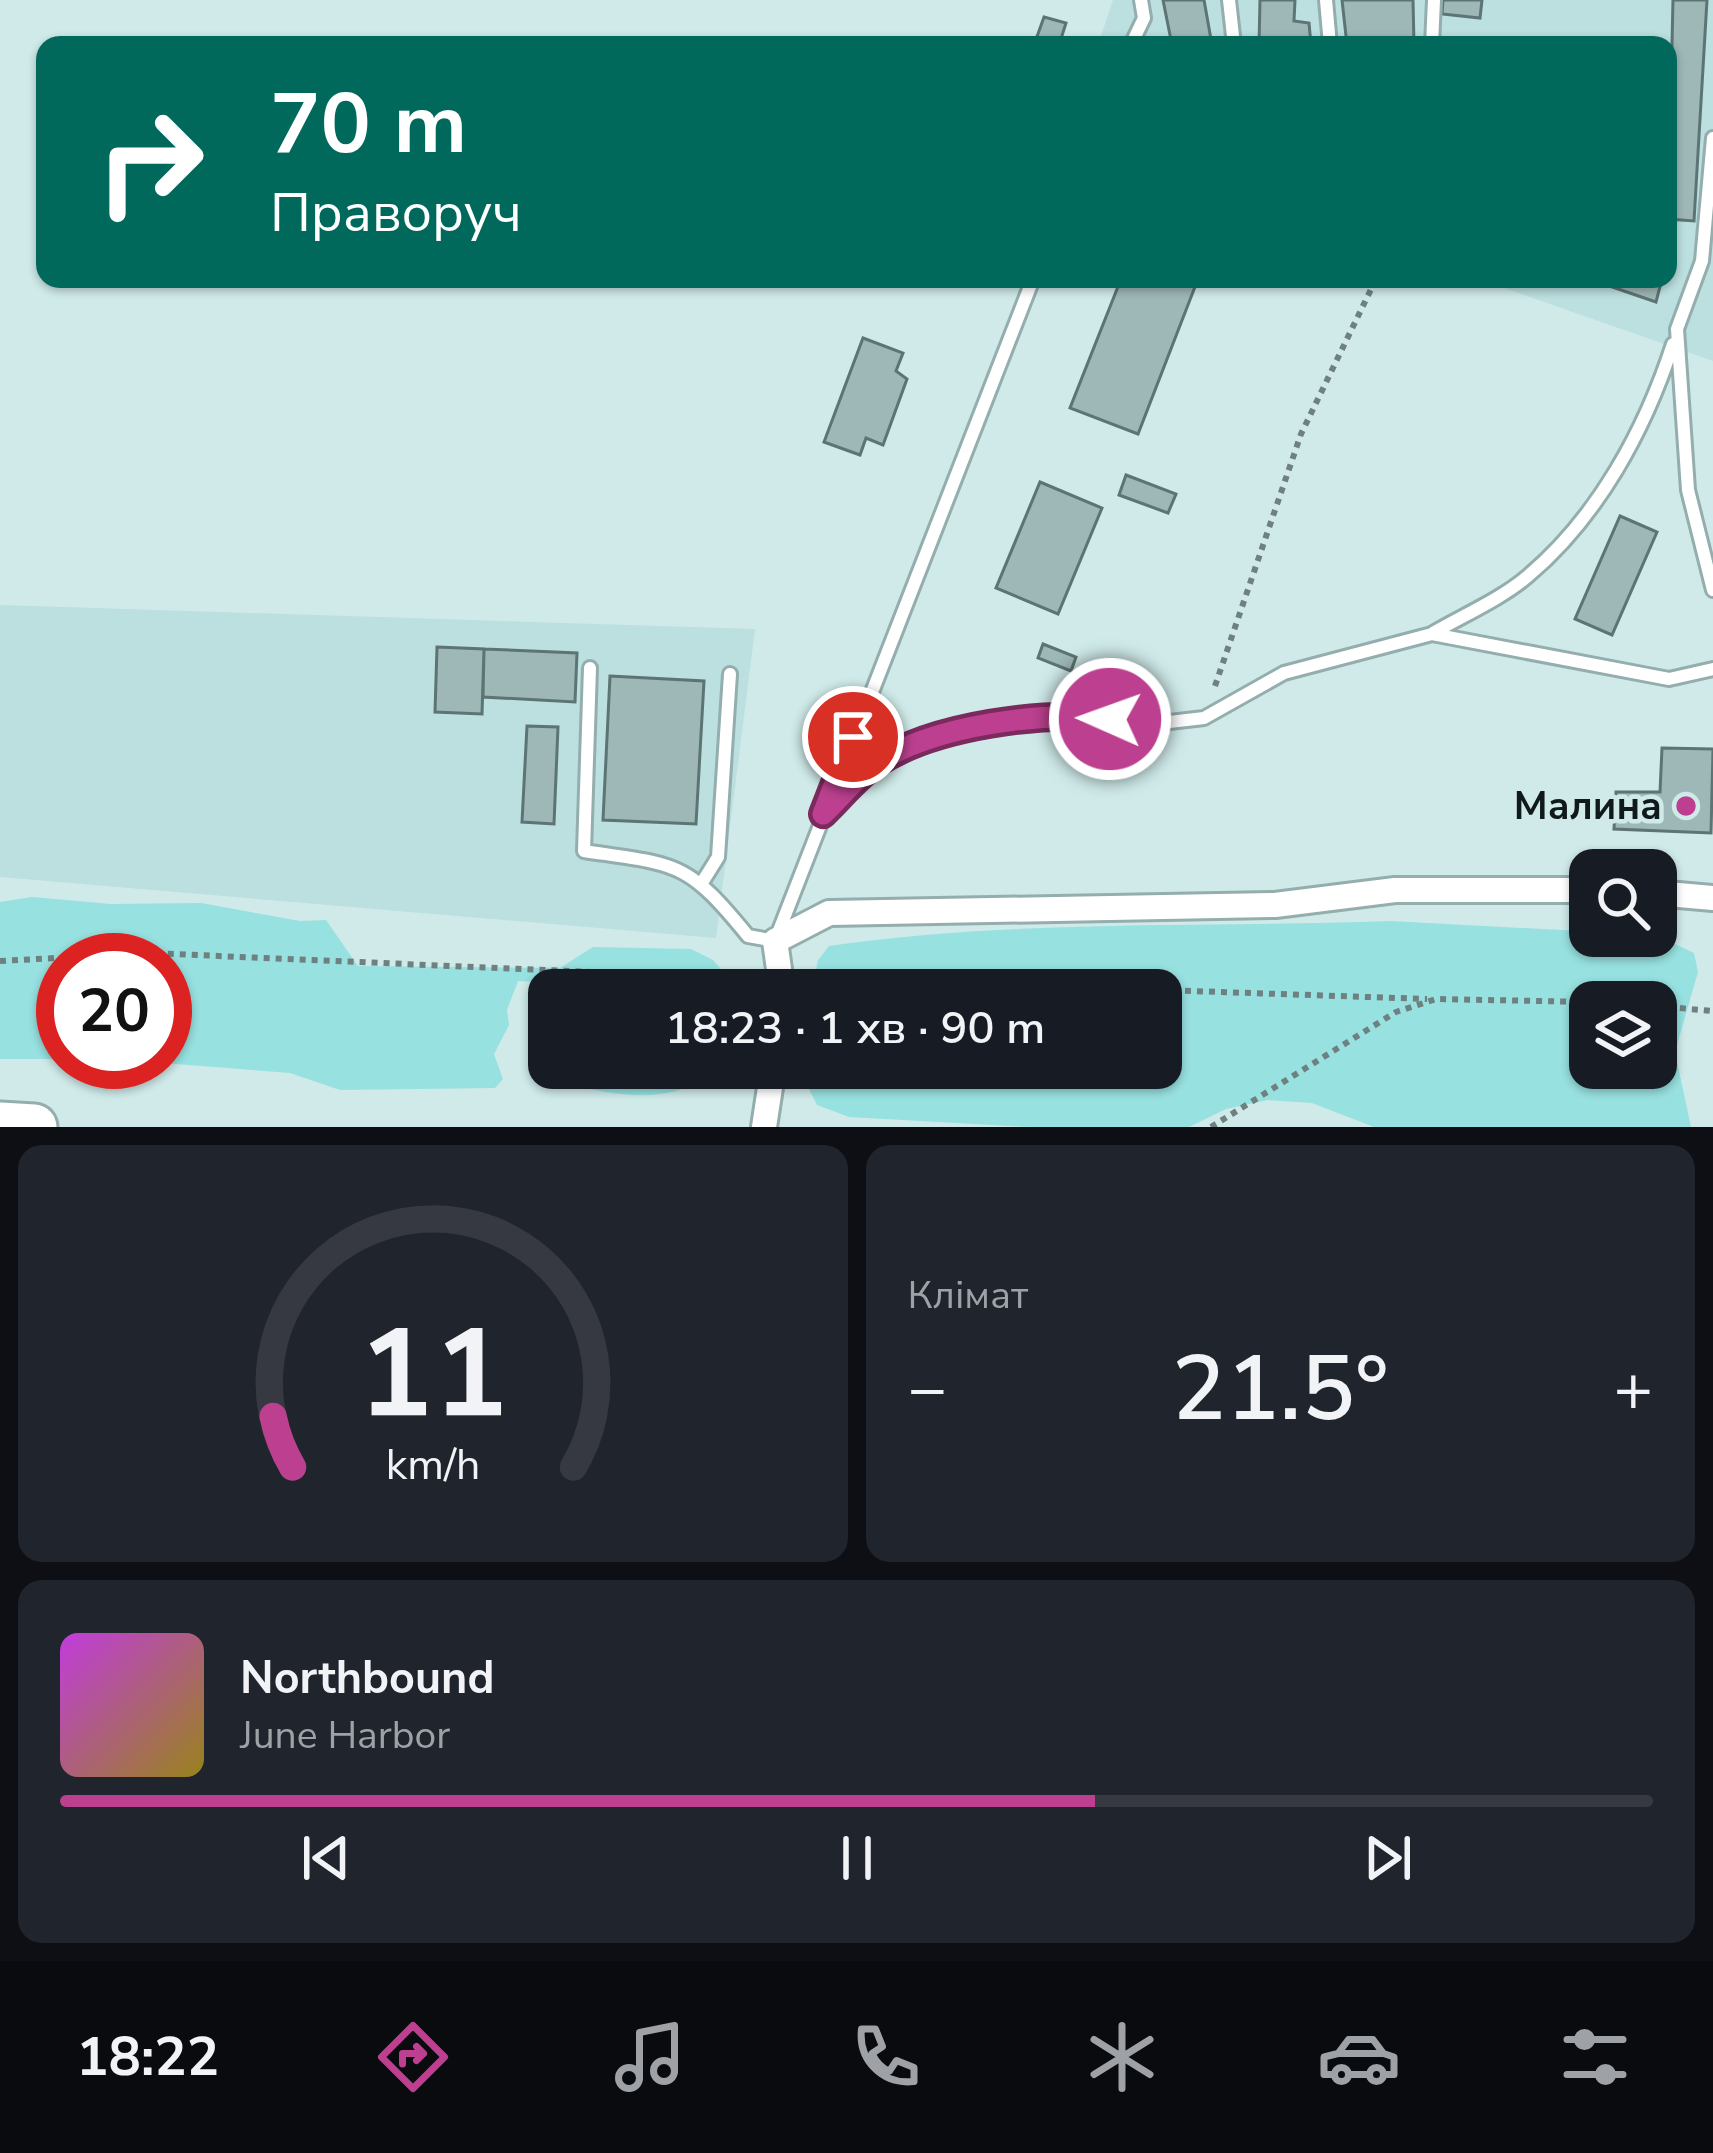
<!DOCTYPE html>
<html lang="uk">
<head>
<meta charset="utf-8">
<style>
  body { margin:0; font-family:"Nunito Sans",sans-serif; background:#20242c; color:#f1f3f6; height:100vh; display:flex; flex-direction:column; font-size:45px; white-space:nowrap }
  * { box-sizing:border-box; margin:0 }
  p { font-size:39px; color:#9ea1a6 }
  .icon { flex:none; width:66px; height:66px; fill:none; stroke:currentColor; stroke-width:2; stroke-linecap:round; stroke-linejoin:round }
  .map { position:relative; height:1127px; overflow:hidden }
  .sheet { display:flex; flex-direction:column; gap:18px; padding:18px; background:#0d0f14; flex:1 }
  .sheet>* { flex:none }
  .hud { position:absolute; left:36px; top:36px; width:1641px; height:252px; border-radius:24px; box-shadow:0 3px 9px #0004; background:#00695c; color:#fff; overflow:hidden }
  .buttons { position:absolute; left:1569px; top:849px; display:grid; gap:24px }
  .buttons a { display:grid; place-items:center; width:108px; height:108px; border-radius:24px; background:#171b24; box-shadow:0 3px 9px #0004; font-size:60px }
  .speed { position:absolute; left:36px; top:933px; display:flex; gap:24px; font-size:60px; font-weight:700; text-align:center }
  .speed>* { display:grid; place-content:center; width:156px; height:156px; border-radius:50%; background:#171b24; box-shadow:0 3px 9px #0004; line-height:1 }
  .speed .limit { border:18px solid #d22; background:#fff; color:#111 }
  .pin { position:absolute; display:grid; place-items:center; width:102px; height:102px; color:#fff; margin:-51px; border:6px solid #fff; border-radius:50%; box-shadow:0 3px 12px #0007 }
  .me { position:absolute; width:132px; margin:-66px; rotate:272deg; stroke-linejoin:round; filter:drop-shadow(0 0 9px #0008) }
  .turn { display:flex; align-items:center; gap:42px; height:252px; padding:0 36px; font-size:54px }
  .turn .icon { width:156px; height:156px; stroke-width:2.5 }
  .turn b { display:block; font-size:84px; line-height:102px }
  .big { font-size:90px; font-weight:600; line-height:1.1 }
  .sheet .widget { flex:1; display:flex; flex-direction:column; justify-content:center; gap:18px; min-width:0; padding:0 42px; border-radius:24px; background:#20242c }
  .sheet .dial { align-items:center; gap:0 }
  .dial svg { height:312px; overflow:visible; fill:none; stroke:#363941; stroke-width:7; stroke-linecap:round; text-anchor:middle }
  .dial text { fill:#f1f3f6; stroke:none }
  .song { display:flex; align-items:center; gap:36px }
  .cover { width:144px; height:144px; border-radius:18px; background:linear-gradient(135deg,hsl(290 70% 55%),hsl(50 70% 35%)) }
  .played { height:12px; border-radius:6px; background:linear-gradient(90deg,#bc408f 65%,#363941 65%) }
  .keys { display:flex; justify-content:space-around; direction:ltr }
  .heat { display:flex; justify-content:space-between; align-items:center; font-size:66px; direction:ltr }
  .sheet .tiles { flex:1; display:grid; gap:18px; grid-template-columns:1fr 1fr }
  .widget:last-child { grid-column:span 2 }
  .trip { position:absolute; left:528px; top:969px; width:654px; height:120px; border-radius:24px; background:#171b24; box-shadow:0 3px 9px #0004; font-weight:600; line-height:120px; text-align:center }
  .dock { display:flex; height:192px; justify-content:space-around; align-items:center; background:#090b0e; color:#9ea1a6 }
  .dock .icon { width:84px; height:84px }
  .dock .active { color:#bc408f }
  .dock b { font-size:54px; color:#f1f3f6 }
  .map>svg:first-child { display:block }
</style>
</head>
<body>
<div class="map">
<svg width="1713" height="1127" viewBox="0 0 1713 1127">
  <rect width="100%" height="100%" fill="#cfeae9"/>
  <!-- built -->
  <path fill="#bcdfdf" d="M 1113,0 L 1713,0 L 1713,361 L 1478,279 L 1668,279 L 1668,45 L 1098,45 Z
    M 0,605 L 755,629 L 716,938 L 0,877 Z"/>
  <!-- green -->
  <path fill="#97e1e0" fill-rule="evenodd" d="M 32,897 L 111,904 L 201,903 L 300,921 L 326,920 L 358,966 L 560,968 L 593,947 L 691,949 L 713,960 L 739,990 L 557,990 L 551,983 L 518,981 L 507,1010 L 509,1025 L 494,1054 L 503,1079 L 495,1088 L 340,1090 L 290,1073 L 150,1062 L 165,1062 L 165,960 L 63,960 L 63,1059 L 0,1059 L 0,902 Z
    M 1390,921 L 1656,935 L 1694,953 L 1698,972 L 1675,1052 L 1691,1127 L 1374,1127 L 1312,1103 L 1268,1100 L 1226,1109 L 1189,1127 L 1029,1127 L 849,1117 L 817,1105 L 802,1075 L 806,1068 L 1161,1068 L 1161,990 L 812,990 L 818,960 L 829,946 C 1012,919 1205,928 1390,921 ZM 1590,1002 L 1656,1002 L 1656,1068 L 1590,1068 Z
    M 565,1068 L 716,1068 C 678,1106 618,1097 570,1084 Z"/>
  <!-- building -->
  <path fill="#9eb8b7" stroke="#5c7473" stroke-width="3" d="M 1163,0 L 1204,0 L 1212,45 L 1172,45 Z
    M 1260,0 L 1295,0 L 1294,21 L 1309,23 L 1311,45 L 1259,45 Z
    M 1342,0 L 1413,0 L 1414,45 L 1347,45 Z
    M 1443,0 L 1482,0 L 1480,18 L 1442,14 Z
    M 1673,0 L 1707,0 L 1694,221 L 1668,219 Z
    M 1044,17 L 1066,23 L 1059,45 L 1034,45 Z
    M 1121,279 L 1198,279 L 1138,434 L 1070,408 Z
    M 1589,279 L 1662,279 L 1656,302 Z
    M 863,338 L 903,353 L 896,371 L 907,379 L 883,445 L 866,438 L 860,455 L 824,442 Z
    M 1126,475 L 1176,494 L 1168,513 L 1119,495 Z
    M 1040,482 L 1102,508 L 1058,614 L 996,588 Z
    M 1620,516 L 1657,532 L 1612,635 L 1575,619 Z
    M 1043,644 L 1076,657 L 1071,671 L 1038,658 Z
    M 437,647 L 484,649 L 482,714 L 435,712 Z
    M 484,649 L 577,653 L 575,702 L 483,697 Z
    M 610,676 L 704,681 L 696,824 L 603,820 Z
    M 527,726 L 558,727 L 554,824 L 522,822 Z
    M 1662,748 L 1713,749 L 1711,833 L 1614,829 L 1616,792 L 1660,792 Z"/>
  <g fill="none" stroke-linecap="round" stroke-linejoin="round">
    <defs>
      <path id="lane" d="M 1229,0 L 1234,45
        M 1326,0 L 1330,45
        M 1131,45 L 1144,18 L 1141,0
        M 1432,45 L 1434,0
        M 1713,138 L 1702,261 L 1677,329 L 1688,490 L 1713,590
        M 1433,633 C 1464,615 1501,599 1528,576 C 1598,517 1645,430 1673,344
        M 590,668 L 584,851 C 678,865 686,860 748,936 L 775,941 L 1033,279
        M 828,809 L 876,763 L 924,742 L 1068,714 L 1152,724 L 1204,718 L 1284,673 L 1432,634 L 1669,679 L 1713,669
        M 703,881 L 718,857 L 730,674"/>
      <path id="street" d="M 1656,893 L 1713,898
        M 782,990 L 775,941 L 829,913 L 1275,905 L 1395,890 L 1590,890
        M 764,1127 L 773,1068"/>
      <path id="highway" d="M 0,1125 L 34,1127"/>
    </defs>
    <!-- lane casing -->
    <use href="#lane" stroke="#94adad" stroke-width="18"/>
    <!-- street casing -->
    <use href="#street" stroke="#94adad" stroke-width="30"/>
    <!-- highway casing -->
    <use href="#highway" stroke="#94adad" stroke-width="51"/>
    <!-- path -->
    <path stroke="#6e8080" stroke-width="6" stroke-dasharray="6 6" stroke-linecap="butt" d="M 1215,686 L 1301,434 L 1376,279
      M 0,961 L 149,953 L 753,979
      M 803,978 L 1051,975 L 1158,990
      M 1161,990 L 1427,999
      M 1656,1006 L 1713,1011
      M 1211,1127 L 1396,1012 L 1436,999 L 1590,1002"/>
    <!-- lane -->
    <use href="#lane" stroke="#fff" stroke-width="12"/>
    <!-- street -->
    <use href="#street" stroke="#fff" stroke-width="24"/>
    <!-- highway -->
    <use href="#highway" stroke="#fff" stroke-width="45"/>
  </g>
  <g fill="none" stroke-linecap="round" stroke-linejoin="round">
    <defs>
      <path id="route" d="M 853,737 L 823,814 C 840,798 857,776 877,763 C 934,725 1044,711 1110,719"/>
    </defs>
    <!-- route casing -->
    <use href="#route" stroke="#7a2a5d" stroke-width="30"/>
    <!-- route -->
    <use href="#route" stroke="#bc408f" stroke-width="21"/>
  </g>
  <!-- markers -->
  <circle fill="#bc408f" stroke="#cfeae9" stroke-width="4.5" cx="1686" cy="806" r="12"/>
  <g text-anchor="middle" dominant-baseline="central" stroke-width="9" stroke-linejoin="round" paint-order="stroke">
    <!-- poi labels -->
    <g font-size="39" font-weight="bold" fill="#111a1a" stroke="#cfeae9" text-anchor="end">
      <text x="1662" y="806">Малина</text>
    </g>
  </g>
</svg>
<div class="buttons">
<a><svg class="icon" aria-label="search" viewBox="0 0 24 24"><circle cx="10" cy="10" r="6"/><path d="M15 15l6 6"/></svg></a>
<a><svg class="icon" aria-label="layers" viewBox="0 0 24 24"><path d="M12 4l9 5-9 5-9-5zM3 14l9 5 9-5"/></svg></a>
</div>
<div class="speed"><div class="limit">20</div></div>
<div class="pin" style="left:853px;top:737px;background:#d93025"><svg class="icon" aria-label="arrive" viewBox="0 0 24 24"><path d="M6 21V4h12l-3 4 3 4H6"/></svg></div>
<svg class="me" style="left:1110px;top:719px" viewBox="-20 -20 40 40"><circle r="17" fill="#bc408f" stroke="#fff" stroke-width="3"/><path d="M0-11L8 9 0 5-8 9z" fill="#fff"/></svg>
<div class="trip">18:23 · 1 хв · 90 m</div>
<div class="hud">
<div class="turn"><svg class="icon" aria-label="right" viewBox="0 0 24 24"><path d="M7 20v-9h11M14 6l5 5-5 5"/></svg><div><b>70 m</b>Праворуч</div></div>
</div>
</div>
<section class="sheet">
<div class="tiles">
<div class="widget dial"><svg viewBox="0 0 100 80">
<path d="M14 69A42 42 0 1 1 86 69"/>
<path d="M14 69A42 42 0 0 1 9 56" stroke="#bc408f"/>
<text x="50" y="56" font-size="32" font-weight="700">11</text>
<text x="50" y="72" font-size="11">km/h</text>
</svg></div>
<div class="widget"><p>Клімат</p>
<div class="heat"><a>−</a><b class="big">21.5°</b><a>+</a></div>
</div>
<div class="widget">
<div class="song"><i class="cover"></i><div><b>Northbound</b><p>June Harbor</p></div></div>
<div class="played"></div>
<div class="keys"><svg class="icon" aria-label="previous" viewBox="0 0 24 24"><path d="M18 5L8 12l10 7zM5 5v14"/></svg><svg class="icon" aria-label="pause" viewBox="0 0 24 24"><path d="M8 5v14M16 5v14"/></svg><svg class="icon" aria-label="next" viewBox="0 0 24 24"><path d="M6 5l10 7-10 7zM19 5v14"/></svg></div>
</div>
</div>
</section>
<nav class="dock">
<b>18:22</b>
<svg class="icon active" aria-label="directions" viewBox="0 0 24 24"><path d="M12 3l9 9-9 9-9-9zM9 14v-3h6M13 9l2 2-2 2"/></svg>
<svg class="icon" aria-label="music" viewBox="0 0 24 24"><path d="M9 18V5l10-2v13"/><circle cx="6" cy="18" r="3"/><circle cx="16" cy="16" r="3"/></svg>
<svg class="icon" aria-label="phone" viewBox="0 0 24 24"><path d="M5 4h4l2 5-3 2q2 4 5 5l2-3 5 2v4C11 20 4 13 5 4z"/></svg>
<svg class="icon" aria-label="climate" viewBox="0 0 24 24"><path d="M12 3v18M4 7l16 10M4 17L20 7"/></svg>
<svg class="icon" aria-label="car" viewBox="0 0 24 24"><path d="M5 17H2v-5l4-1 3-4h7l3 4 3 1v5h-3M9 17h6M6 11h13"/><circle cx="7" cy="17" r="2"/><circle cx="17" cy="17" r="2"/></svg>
<svg class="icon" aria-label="filters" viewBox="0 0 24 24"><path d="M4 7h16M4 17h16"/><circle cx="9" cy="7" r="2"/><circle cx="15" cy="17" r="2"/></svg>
</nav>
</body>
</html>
